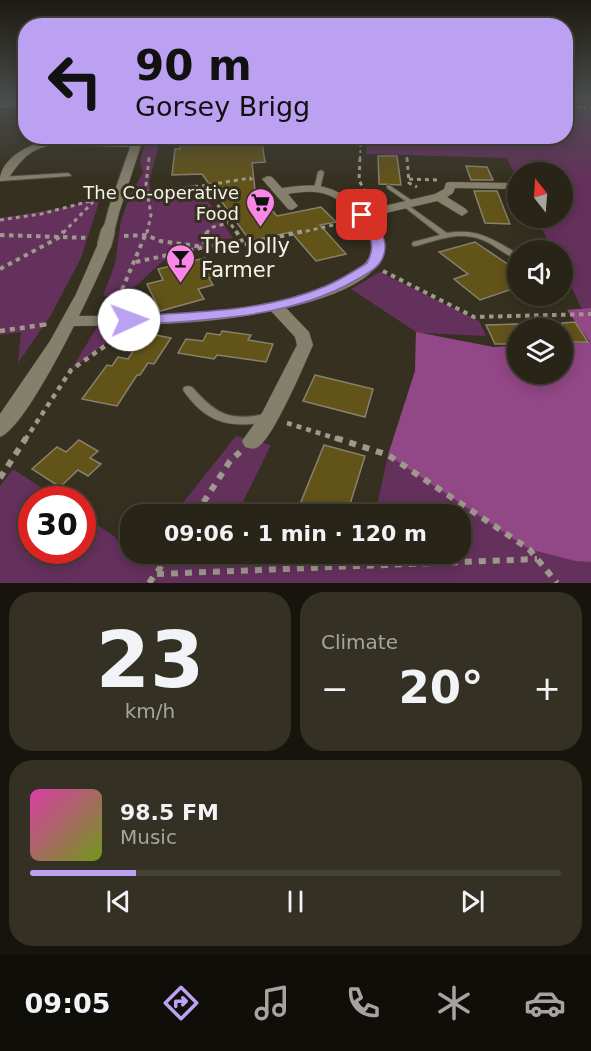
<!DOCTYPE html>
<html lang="en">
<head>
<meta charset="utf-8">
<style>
  body { margin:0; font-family:"DejaVu Sans",sans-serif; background:#343024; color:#f1f3f6; height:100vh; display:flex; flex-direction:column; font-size:22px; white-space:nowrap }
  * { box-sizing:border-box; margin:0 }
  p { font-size:20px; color:#a5a4a1 }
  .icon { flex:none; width:33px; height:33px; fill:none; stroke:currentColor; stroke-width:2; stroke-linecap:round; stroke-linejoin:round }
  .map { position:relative; height:583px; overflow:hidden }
  .drawer { display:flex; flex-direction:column; gap:9px; padding:9px; background:#16140d; flex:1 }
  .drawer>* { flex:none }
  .guide { position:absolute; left:18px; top:18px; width:555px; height:126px; border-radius:24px; box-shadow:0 3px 15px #0003,0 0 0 2px #444136; background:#bca0f2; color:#111; overflow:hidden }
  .needle { width:39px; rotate:343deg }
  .fabs { position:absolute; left:507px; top:162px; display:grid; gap:12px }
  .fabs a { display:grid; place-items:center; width:66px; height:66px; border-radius:50%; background:#282417; box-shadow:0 3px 15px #0003,0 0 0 2px #444136; font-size:30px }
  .speed { position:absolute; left:18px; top:486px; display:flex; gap:12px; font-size:30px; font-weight:700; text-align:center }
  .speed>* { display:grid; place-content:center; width:78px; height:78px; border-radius:50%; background:#282417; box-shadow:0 3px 15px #0003,0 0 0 2px #444136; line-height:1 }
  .speed .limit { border:9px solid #d22; background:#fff; color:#111 }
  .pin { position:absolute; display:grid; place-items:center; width:51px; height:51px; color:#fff; margin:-26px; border-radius:12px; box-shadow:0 3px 9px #0006 }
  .me { position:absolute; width:66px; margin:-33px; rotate:88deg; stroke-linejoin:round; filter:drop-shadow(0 0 4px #0008) }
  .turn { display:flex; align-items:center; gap:21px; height:126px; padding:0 18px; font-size:27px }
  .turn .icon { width:78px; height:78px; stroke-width:2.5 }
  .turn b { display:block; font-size:42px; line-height:51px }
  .big { font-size:45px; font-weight:700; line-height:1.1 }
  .drawer .widget { flex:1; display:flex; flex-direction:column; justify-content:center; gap:9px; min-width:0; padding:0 21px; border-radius:24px; background:#343024 }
  .drawer .dial { align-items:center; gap:0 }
  .dial b { font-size:78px; line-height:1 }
  .song { display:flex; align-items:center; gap:18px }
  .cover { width:72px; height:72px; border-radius:9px; background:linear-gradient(135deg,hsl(320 70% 55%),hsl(80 70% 35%)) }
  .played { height:6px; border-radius:3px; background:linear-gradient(90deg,#bca0f2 20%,#444136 20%) }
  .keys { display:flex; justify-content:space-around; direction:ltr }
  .heat { display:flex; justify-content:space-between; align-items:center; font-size:33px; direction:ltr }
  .drawer .tiles { flex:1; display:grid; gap:9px; grid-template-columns:1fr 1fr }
  .widget:last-child { grid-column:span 2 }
  .trip { position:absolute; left:120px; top:504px; width:351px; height:60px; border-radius:24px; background:#282417; box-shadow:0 3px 15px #0003,0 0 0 2px #444136; font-weight:700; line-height:60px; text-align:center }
  .menu { display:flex; height:96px; justify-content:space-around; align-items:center; background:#100e09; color:#a5a4a1 }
  .menu .icon { width:42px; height:42px }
  .menu .selected { color:#bca0f2 }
  .menu b { font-size:27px; color:#f1f3f6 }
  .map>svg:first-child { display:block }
</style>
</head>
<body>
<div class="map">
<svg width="591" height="583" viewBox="0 0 591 583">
  <rect width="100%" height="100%" fill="#35301f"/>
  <!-- green -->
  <path fill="#64315c" d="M 566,104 L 591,106 L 591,583 L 0,583 L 0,486 L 13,469 L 59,499 L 32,500 L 32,550 L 82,550 L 83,515 L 115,537 L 134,565 L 143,554 L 337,554 L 364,563 L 367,554 L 460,554 L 460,514 L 375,514 L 388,455 L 415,371 L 416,332 L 351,289 L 380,272 L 479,321 L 486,336 L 422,333 L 493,347 L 517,346 L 518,374 L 562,374 L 563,344 L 590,342 L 567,310 L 582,309 L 563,270 L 562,250 L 553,250 L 536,218 L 562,218 L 562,172 L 518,172 L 517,179 L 507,158 L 366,154 L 367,137 L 566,136 Z
    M 147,137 L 161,137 L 149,182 L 151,191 L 197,184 L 233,238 L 210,242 L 211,247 L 178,253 L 178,258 L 163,261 L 125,296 L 103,296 L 115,264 L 121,220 L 131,193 L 143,173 L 140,161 Z
    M 96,198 L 99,202 L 81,258 L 51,315 L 18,363 L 21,332 L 0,335 L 0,218 L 68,207 Z
    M 140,325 L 111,339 L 71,370 L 97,327 Z
    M 236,436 L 271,445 L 237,514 L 174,514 Z"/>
  <!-- forest -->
  <path fill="#924786" d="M 591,308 L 591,562 L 575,561 L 529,549 L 388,455 L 415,371 L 416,332 L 493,347 L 517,346 L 518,374 L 562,374 L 563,344 L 590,342 L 567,310 Z"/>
  <!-- building -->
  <path fill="#625319" stroke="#87816e" stroke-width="1.5" d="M 261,136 L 265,162 L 252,163 L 255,190 L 277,216 L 321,207 L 336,222 L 320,225 L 346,254 L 316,261 L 291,232 L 250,241 L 202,174 L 172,175 L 175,149 L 180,149 L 182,138 Z
    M 378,156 L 397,156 L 401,185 L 379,184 Z
    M 466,166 L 487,167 L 493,180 L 471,180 Z
    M 474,191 L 497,191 L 510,224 L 485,223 Z
    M 475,242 L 509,265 L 518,263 L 518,287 L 480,300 L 454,279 L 468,274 L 439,252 Z
    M 205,258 L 218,276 L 209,278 L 213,285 L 198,289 L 204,299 L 160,311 L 147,284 L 163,280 L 158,269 Z
    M 575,322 L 588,342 L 562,342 L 562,323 Z
    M 518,324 L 518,344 L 495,344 L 486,325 Z
    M 222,331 L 251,335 L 248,340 L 273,344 L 266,362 L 217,355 L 214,359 L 178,353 L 186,339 L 203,341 L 207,333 L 220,335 Z
    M 145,333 L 171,338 L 154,364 L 148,363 L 140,375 L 137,375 L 117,406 L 82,399 L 107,365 L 112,366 L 118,357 L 128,359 Z
    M 315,375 L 373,389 L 365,417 L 303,401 Z
    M 79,440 L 98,451 L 90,458 L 101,464 L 88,476 L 78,470 L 60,487 L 32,469 L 57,447 L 66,452 Z
    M 324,445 L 365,456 L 347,514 L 296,514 Z"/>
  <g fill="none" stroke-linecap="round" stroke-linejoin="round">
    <defs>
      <path id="lane" d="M 321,170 L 324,172 L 320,189 L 317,191 L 315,190 L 314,189 L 318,172 Z
        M 68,173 L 71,175 L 70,176 L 0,181 L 0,177 Z
        M 389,185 L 414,202 L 414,204 L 410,204 L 387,188 L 387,186 Z
        M 405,203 L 447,233 C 477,228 493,239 518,254 L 518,260 C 508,256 499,249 489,243 C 463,229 442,239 416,246 L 413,246 L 412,244 L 413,242 L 440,235 L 403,206 L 403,204 Z
        M 188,386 L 192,387 C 217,415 229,421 266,414 L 270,415 L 271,418 L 270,421 L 266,422 C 229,429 205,422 183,390 L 184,387 Z"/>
      <path id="street" d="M 26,101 L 26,107 L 0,107 L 2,102 Z
        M 52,139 L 136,141 L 141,144 L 136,147 L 52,145 C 27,150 21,161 7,180 L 0,181 C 0,157 32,143 52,139 Z
        M 268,176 L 272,177 L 282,188 C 320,182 335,185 363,211 L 435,194 L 444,189 L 446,183 L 450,182 L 511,183 L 517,186 L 511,189 L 455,188 L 453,193 L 447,197 L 466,209 L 468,212 L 462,216 L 437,201 L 369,217 L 385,243 C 387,282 317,301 286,308 L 309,332 L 313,345 C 304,365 274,437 258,447 C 254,450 249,448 245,447 L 242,441 L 262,413 L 297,345 L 295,337 L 271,311 C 206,325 138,325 71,326 L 63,321 L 71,316 C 163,315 269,319 352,273 C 385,254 370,232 350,212 C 343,205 337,198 328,195 C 316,190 301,192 288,194 L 298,206 L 292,210 L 288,209 L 262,179 Z"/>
      <path id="secondary" d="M 134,136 L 144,136 L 120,210 L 118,213 L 110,213 L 108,210 Z
        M 104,242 L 111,246 C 98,279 29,427 0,437 L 0,414 L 50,341 L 76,294 L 97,246 Z"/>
    </defs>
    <!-- lane casing -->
    <use href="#lane" stroke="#514d3e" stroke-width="2"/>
    <!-- street casing -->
    <use href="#street" stroke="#514d3e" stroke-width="1"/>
    <!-- secondary casing -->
    <use href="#secondary" stroke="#514d3e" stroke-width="1"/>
    <!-- path-far4 -->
    <path stroke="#9d998c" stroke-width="2" stroke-dasharray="3 3" stroke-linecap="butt" d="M 566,106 L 591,108
      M 407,157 L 407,159
      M 149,159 L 149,157
      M 360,159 L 361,136"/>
    <!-- path-far3 -->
    <path stroke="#9d998c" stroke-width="3" stroke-dasharray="4 4" stroke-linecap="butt" d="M 360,158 L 359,180 L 370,202
      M 407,158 L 409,183 L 417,187
      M 409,179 L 438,180
      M 204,185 L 237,233
      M 147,195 L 250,178 L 252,180
      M 0,220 L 41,214 L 102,198
      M 63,233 L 93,202
      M 147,233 L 151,215 L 146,185 L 149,158
      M 206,233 L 213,227 L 228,223
      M 298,233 L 347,222"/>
    <!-- path-far2 -->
    <path stroke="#9d998c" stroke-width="4" stroke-dasharray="4.5 4.5" stroke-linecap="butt" d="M 236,231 L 242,241
      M 0,235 L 90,238
      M 124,236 L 146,235 L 160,241 L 204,247 L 242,241 L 243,245 L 304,231
      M 224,244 L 228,251
      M 136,262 L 204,247 L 205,236 L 208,231
      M 0,269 L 58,238 L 64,231
      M 383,271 L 474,317 L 591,314
      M 115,306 L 147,231
      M 42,325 L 49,324"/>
    <!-- path-far1 -->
    <path stroke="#9d998c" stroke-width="4.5" stroke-dasharray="5 5" stroke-linecap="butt" d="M 0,331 L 49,324
      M 287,423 L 341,440
      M 25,440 L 71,370 L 119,336"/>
    <!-- path -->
    <path stroke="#9d998c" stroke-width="6" stroke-dasharray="7 7" stroke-linecap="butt" d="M 336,438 L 388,455 L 529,549 L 557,583
      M 0,478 L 26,438
      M 196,514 L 230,461 L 240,452
      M 157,574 L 537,559
      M 149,583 L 170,554"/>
    <!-- lane -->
    <use href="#lane" fill="#85806c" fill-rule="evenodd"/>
    <!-- street -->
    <use href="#street" fill="#85806c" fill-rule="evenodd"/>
    <!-- secondary -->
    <use href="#secondary" fill="#85806c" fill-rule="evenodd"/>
    <defs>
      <path id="secondary-bridge-far1" d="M 108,233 L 114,210"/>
      <path id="secondary-bridge" d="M 104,246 L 108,231"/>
    </defs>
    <!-- secondary-bridge-far1 casing -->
    <use href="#secondary-bridge-far1" stroke="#514d3e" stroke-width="13" stroke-linecap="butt"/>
    <!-- secondary-bridge casing -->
    <use href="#secondary-bridge" stroke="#514d3e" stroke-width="16" stroke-linecap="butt"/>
    <!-- secondary-bridge-far1 -->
    <use href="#secondary-bridge-far1" stroke="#85806c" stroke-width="11"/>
    <!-- secondary-bridge -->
    <use href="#secondary-bridge" stroke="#85806c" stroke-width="14"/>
  </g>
  <!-- sky -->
  <linearGradient id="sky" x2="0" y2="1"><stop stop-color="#1d1a11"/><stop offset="0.55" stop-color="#4b4e4d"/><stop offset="1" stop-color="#4b4e4d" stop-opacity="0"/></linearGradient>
  <rect width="591" height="181" fill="url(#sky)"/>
  <!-- route -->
  <path fill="#bca0f2" stroke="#7a689d" stroke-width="1.5" d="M 362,212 L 365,213 C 373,223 386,234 385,248 C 384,266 370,272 356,280 C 289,319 205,320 129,325 L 122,320 L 129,316 C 194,312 266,312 326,286 C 340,280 354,271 367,263 C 378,242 368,233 356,215 Z"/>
  <!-- icons -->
  <defs>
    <symbol id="supermarket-pin" viewBox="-11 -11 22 30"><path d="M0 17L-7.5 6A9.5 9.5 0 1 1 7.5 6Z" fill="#fa87e7" stroke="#35301f"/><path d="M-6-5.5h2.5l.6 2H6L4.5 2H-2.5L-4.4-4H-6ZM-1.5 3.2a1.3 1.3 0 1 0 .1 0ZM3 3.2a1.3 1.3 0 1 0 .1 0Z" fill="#111"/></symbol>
    <symbol id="bar-pin" viewBox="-11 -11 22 30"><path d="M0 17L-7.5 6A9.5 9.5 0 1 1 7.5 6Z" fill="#fa87e7" stroke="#35301f"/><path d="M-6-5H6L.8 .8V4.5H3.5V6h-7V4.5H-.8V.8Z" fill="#111"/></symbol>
  </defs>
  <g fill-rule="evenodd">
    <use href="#supermarket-pin" x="244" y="186" width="33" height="45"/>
    <use href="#bar-pin" x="164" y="242" width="33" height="45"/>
  </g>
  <g text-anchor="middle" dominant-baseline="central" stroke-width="6" stroke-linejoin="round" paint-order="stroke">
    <!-- far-poi labels -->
    <g font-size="18" fill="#f6f3e9" stroke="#35301f" text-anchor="end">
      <text x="239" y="192">The Co-operative<tspan x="239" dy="21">Food</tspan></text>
    </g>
    <!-- poi labels -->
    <g font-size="21" fill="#f6f3e9" stroke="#35301f" text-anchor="start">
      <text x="201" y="246">The Jolly<tspan x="201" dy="24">Farmer</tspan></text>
    </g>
  </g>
</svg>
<div class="fabs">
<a><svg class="needle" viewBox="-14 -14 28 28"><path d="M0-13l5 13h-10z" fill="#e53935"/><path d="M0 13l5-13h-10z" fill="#a5a4a1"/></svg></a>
<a><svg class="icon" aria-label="sound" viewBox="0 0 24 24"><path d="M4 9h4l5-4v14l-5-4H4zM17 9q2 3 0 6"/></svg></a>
<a><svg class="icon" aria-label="layers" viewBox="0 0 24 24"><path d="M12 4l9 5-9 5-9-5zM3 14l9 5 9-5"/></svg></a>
</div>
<div class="speed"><div class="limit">30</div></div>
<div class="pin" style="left:362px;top:215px;background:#d93025"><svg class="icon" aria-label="arrive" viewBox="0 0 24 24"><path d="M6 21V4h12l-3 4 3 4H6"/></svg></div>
<svg class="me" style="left:129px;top:320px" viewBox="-20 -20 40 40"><circle r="19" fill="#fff"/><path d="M0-13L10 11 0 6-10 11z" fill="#bca0f2"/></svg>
<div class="trip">09:06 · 1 min · 120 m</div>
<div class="guide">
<div class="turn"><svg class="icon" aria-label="left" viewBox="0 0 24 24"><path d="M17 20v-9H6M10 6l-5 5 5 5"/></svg><div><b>90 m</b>Gorsey Brigg</div></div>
</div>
</div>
<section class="drawer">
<div class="tiles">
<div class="widget dial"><b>23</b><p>km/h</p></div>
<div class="widget"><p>Climate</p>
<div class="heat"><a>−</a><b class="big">20°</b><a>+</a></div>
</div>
<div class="widget">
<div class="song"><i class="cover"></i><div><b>98.5 FM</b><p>Music</p></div></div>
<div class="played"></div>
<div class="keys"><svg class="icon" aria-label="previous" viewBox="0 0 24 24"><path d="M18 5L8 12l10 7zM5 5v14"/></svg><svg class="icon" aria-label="pause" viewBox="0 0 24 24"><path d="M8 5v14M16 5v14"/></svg><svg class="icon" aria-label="next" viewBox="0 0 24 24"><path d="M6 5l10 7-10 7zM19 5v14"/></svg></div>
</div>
</div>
</section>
<nav class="menu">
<b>09:05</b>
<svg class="icon selected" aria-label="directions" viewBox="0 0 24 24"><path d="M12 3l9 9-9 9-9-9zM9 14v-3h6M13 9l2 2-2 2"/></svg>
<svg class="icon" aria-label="music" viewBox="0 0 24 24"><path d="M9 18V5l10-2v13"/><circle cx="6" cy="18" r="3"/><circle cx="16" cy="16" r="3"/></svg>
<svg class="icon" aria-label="phone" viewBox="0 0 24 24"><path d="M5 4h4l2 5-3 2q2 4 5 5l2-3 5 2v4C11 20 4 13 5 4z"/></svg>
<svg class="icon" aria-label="climate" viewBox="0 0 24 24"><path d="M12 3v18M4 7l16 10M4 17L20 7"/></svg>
<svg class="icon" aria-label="car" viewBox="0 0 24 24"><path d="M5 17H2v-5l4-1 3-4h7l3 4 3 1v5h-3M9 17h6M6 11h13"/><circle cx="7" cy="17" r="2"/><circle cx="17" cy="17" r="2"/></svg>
</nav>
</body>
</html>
